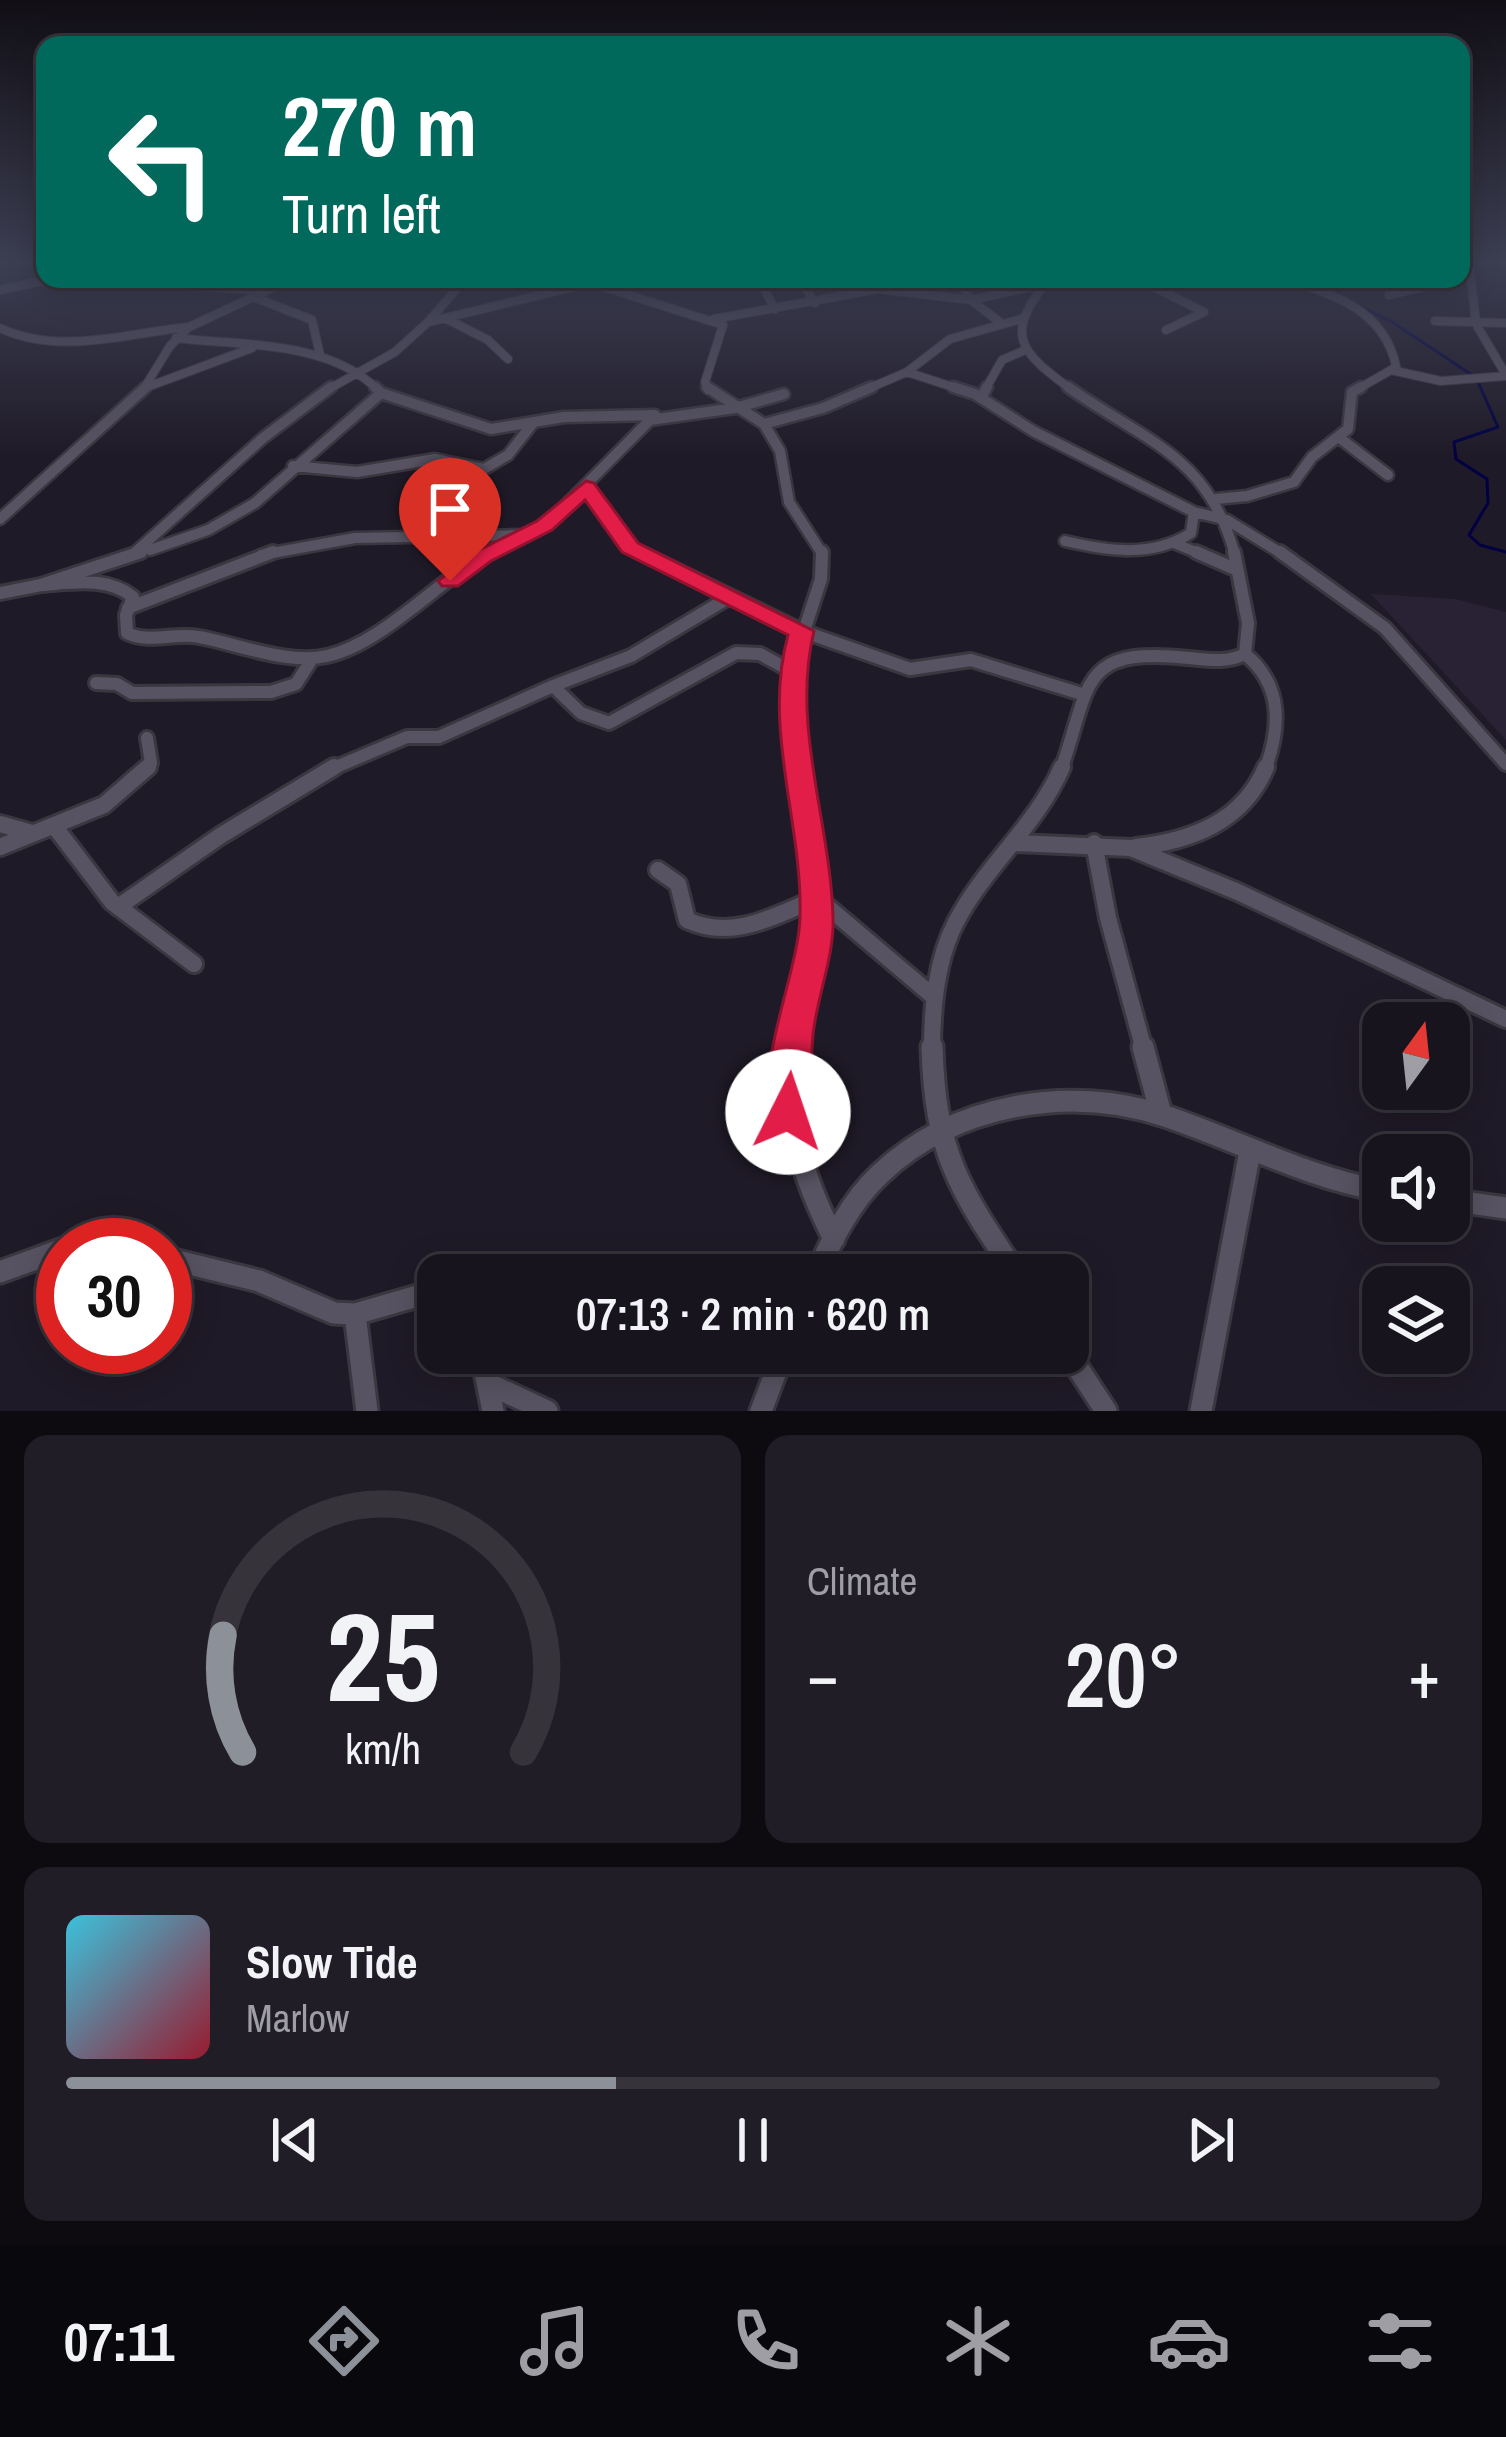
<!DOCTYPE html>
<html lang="en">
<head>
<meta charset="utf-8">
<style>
  body { margin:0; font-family:"Archivo Narrow",sans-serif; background:#201d26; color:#f1f3f6; height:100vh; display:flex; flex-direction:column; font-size:45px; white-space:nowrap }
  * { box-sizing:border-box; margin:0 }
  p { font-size:39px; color:#9e9ea4 }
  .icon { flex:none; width:66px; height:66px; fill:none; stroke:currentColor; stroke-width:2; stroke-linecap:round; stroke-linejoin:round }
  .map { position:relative; height:1411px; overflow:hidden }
  .sheet { display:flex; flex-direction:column; gap:24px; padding:24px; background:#0d0b10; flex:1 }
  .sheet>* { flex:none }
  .hud { position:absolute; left:36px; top:36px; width:1434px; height:252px; border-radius:24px; box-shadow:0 6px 30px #0003,0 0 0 3px #36333b; background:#00695c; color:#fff; overflow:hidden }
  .needle { width:78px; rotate:15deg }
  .fabs { position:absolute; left:1362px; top:1002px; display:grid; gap:24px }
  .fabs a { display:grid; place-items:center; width:108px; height:108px; border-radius:24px; background:#17141d; box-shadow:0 6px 30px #0003,0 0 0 3px #36333b; font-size:60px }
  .speed { position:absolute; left:36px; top:1218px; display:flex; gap:24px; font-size:60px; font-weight:700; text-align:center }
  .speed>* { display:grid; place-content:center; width:156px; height:156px; border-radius:50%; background:#17141d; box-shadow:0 6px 30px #0003,0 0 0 3px #36333b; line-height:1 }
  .speed .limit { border:18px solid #d22; background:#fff; color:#111 }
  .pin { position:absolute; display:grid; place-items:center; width:102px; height:102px; color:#fff; margin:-123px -51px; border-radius:50% 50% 50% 0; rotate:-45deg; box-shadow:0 0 12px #0007 }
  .pin .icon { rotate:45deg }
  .me { position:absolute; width:132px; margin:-66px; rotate:4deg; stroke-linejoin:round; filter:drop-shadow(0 0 9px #0008) }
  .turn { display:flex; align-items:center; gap:42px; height:252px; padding:0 48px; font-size:54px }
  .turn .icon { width:156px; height:156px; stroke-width:2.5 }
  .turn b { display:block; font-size:84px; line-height:102px }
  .big { font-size:90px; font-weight:600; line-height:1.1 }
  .sheet .tile { flex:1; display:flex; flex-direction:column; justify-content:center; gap:18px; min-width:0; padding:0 42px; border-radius:24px; background:#201d26 }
  .sheet .dial { align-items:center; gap:0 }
  .dial svg { height:312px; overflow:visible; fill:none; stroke:#36333b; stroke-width:7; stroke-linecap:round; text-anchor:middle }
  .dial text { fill:#f1f3f6; stroke:none }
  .song { display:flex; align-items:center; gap:36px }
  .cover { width:144px; height:144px; border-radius:18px; background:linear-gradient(135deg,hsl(190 70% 55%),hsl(350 70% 35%)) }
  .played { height:12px; border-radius:6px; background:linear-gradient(90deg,#8c9099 40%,#36333b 40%) }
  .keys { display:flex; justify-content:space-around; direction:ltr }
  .heat { display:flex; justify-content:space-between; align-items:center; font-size:66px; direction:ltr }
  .sheet .tiles { flex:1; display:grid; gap:24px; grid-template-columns:1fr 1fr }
  .tile:last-child { grid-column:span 2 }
  .trip { position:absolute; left:417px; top:1254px; width:672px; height:120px; border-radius:24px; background:#17141d; box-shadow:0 6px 30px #0003,0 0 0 3px #36333b; font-weight:600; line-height:120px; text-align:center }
  .dock { display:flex; height:192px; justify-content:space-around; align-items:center; background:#09080c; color:#9e9ea4 }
  .dock .icon { width:84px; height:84px }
  .dock .active { color:#8c9099 }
  .dock b { font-size:54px; color:#f1f3f6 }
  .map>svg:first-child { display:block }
</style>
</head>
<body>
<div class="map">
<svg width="1506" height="1411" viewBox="0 0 1506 1411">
  <rect width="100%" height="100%" fill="#1f1a27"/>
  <!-- built -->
  <path fill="#292234" d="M 1371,594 L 1455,599 L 1506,612 L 1506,740 Z"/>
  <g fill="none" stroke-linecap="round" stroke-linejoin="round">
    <!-- stream -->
    <path stroke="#000043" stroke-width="3" d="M 1314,285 L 1337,289 L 1340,296 L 1392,322 L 1472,375
      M 1478,382 L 1498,427 L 1454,442 L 1456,459 L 1487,479 L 1488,503 L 1469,535 L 1480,545 L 1506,552"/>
    <defs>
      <path id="minor-far4" d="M 1469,261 L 1476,324 L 1506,375
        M 579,279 L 723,325 L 705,382 L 708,390
        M 765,279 L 763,287 L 775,309
        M 958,279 L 971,300 L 1001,323
        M 1049,279 C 1003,335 1019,351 1072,390
        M 1138,279 L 1204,312 L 1166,330
        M 1281,279 C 1332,293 1384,309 1396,366 L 1391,370
        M 186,286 L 264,290
        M 609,289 L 657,279
        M 0,290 L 51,279
        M 1389,295 L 1458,279
        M 254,297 L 312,320 L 320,355
        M 815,303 L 807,290 L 819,279
        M 445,318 L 488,340 L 508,359
        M 714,319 L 878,289 L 971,300 L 1045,284
        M 1435,321 L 1506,323
        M 428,322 L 465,279
        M 0,328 C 60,356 127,333 189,327
        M 176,338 C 242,346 328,340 378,390
        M 907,372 L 962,390
        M 150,386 L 252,348
        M 143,390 L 170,346 L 189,327 L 292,279
        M 327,390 L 395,352 L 428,322 L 586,284
        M 865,390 L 907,372 L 950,339 L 1021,319
        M 985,390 L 1002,360 L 1023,351
        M 1356,390 L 1391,370 L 1441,381 L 1506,376"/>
      <path id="minor-far3" d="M 375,387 L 381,393 L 491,429 L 564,417 L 655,415
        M 707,387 L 764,424 L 780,451 L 789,502 L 823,555
        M 953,387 L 975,394 L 1033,431 L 1194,512 L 1227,520 L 1284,555
        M 1068,387 C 1146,442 1208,455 1235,555
        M 981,398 L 987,387
        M 764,424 L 823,408 L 872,387
        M 1341,439 L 1388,475
        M 293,466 L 357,472 L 435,459 L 484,469 L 508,455 L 533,423
        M 587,488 L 630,548 L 645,555
        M 1216,499 L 1247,496 L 1294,482 L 1312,457 L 1348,429 L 1352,392 L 1361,387
        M 0,519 L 146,387
        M 1065,541 C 1108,551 1152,558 1191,533 L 1194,512
        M 1174,543 L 1203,555
        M 150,550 L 208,530 L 255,503 L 381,393
        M 132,555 L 263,438 L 331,387
        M 261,555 L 355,538 L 519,535
        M 484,555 L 545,526 L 650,420 L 735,408 L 784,394"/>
      <path id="minor-far2" d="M 639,552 L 802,631 L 910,669 L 971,660 L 1085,695
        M 1196,552 L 1235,569
        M 1280,552 L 1385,628 L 1506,764
        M 41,585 C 72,583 107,576 133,597 L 126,615 L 127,633 C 150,644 175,632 199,637 C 238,644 287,665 327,656 C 384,643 439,579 490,552
        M 0,593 L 41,585 L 141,552
        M 728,598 L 631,656 L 553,686 L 581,713 L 609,723 L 736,653 L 760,654 L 791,671
        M 128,608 L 273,552
        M 1245,654 C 1283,685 1281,727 1265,770
        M 96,683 L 117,684 L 132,693 L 271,692 L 296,684 L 312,659
        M 146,770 L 151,763 L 147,738
        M 329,770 L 407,737 L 439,737 L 553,686
        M 800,770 L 791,671 L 821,579 L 822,552
        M 1061,770 C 1091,685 1078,646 1189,658 C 1209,660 1227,663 1245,654 L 1248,623 L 1234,552"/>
      <path id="minor-far1" d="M 799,767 L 817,898 L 934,997
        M 0,824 L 32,833
        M 55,827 L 112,902 L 194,964
        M 1016,843 L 1131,848 L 1238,892 L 1506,1019
        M 1094,843 L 1108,918 L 1144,1050
        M 0,847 L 104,805 L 148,767
        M 1136,847 C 1191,841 1243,822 1266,767
        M 658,870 L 678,884 L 687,920 C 732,941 775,916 817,898 L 793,1050
        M 118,907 L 220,836 L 334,767
        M 932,1050 C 932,1007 936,960 956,922 C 985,866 1037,825 1062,767"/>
      <path id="minor" d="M 794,1047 C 784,1118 802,1176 834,1239
        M 932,1047 C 935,1153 959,1189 1017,1275
        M 1143,1047 L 1161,1114
        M 1449,1200 L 1506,1208
        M 165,1258 L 259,1281 L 334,1313 L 355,1314 L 421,1295 L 438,1298
        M 0,1272 L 63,1249
        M 816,1275 C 832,1239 851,1201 880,1174 C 954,1104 1069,1084 1165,1116 C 1239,1141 1305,1177 1383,1191
        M 355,1314 L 367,1411
        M 481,1353 L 493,1411
        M 1068,1353 L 1106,1411
        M 491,1385 L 547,1411
        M 761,1411 L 783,1353
        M 1201,1411 L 1250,1151"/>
    </defs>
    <!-- minor-far4 casing -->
    <use href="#minor-far4" stroke="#3b3740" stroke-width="10"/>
    <!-- minor-far3 casing -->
    <use href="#minor-far3" stroke="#3b3740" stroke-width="15"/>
    <!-- minor-far2 casing -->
    <use href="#minor-far2" stroke="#3b3740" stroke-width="18"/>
    <!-- minor-far1 casing -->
    <use href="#minor-far1" stroke="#3b3740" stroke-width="22"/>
    <!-- minor casing -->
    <use href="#minor" stroke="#3b3740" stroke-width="27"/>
    <!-- minor-far4 -->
    <use href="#minor-far4" stroke="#585362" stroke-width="8"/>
    <!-- minor-far3 -->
    <use href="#minor-far3" stroke="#585362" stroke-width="10"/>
    <!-- minor-far2 -->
    <use href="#minor-far2" stroke="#585362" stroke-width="12"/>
    <!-- minor-far1 -->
    <use href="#minor-far1" stroke="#585362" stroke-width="16"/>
    <!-- minor -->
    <use href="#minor" stroke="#585362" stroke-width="21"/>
  </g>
  <!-- sky -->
  <linearGradient id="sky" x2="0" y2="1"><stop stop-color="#110e15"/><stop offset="0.57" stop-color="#3c3e52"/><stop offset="1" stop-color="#3c3e52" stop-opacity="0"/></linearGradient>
  <rect width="1506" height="459" fill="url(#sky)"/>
  <!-- route -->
  <path fill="#e11d48" stroke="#92132f" stroke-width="3" d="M 586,481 L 594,483 L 638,543 L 814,631 C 791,726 830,820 833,916 C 835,955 817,996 813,1035 C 810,1065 814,1098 802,1127 L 788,1132 L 774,1127 C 751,1073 798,975 800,918 C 803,823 762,729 788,635 L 622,552 L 585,500 L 552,530 L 491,561 L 458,586 L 442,586 L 438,581 L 475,552 L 537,521 Z"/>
</svg>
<div class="fabs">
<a><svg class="needle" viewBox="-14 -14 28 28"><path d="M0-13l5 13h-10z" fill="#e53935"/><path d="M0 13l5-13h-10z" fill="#9e9ea4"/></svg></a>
<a><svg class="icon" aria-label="sound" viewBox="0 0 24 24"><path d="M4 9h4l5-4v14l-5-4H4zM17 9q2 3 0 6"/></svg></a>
<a><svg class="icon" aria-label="layers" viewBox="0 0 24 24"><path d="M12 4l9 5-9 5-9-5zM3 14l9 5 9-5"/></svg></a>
</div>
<div class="speed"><div class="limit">30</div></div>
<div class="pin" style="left:450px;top:581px;background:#d93025"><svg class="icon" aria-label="arrive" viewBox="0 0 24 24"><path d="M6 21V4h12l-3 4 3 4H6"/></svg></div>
<svg class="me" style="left:788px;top:1112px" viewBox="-20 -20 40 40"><circle r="19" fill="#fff"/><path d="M0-13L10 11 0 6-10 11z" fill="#e11d48"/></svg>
<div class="trip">07:13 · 2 min · 620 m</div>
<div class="hud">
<div class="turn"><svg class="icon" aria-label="left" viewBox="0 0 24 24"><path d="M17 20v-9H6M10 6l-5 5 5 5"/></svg><div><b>270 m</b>Turn left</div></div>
</div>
</div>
<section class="sheet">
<div class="tiles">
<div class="tile dial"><svg viewBox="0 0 100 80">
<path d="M14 69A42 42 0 1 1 86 69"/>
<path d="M14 69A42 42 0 0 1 9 39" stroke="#8c9099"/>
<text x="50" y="56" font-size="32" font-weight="700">25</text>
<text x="50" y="72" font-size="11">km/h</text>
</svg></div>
<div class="tile"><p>Climate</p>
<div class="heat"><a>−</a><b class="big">20°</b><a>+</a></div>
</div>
<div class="tile">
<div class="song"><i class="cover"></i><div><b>Slow Tide</b><p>Marlow</p></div></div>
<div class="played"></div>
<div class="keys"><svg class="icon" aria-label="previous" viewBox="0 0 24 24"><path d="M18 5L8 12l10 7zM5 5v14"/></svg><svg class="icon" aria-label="pause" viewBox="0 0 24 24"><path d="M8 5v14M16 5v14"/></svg><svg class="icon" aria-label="next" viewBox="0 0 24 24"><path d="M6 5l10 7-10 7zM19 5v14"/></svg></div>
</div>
</div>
</section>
<nav class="dock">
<b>07:11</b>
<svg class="icon active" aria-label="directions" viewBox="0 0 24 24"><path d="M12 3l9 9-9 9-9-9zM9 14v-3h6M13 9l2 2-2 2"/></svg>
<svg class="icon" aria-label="music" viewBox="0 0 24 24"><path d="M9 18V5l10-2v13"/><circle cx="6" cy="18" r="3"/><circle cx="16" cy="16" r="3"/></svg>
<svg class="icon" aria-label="phone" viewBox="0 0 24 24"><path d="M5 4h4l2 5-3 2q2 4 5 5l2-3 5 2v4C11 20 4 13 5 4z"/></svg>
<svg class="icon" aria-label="climate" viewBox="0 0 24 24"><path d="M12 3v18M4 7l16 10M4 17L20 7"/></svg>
<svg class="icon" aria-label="car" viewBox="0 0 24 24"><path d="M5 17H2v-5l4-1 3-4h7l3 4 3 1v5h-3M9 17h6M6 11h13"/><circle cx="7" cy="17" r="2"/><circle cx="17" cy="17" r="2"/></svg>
<svg class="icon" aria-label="filters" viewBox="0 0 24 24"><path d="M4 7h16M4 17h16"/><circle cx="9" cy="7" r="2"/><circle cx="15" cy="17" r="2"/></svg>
</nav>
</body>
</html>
